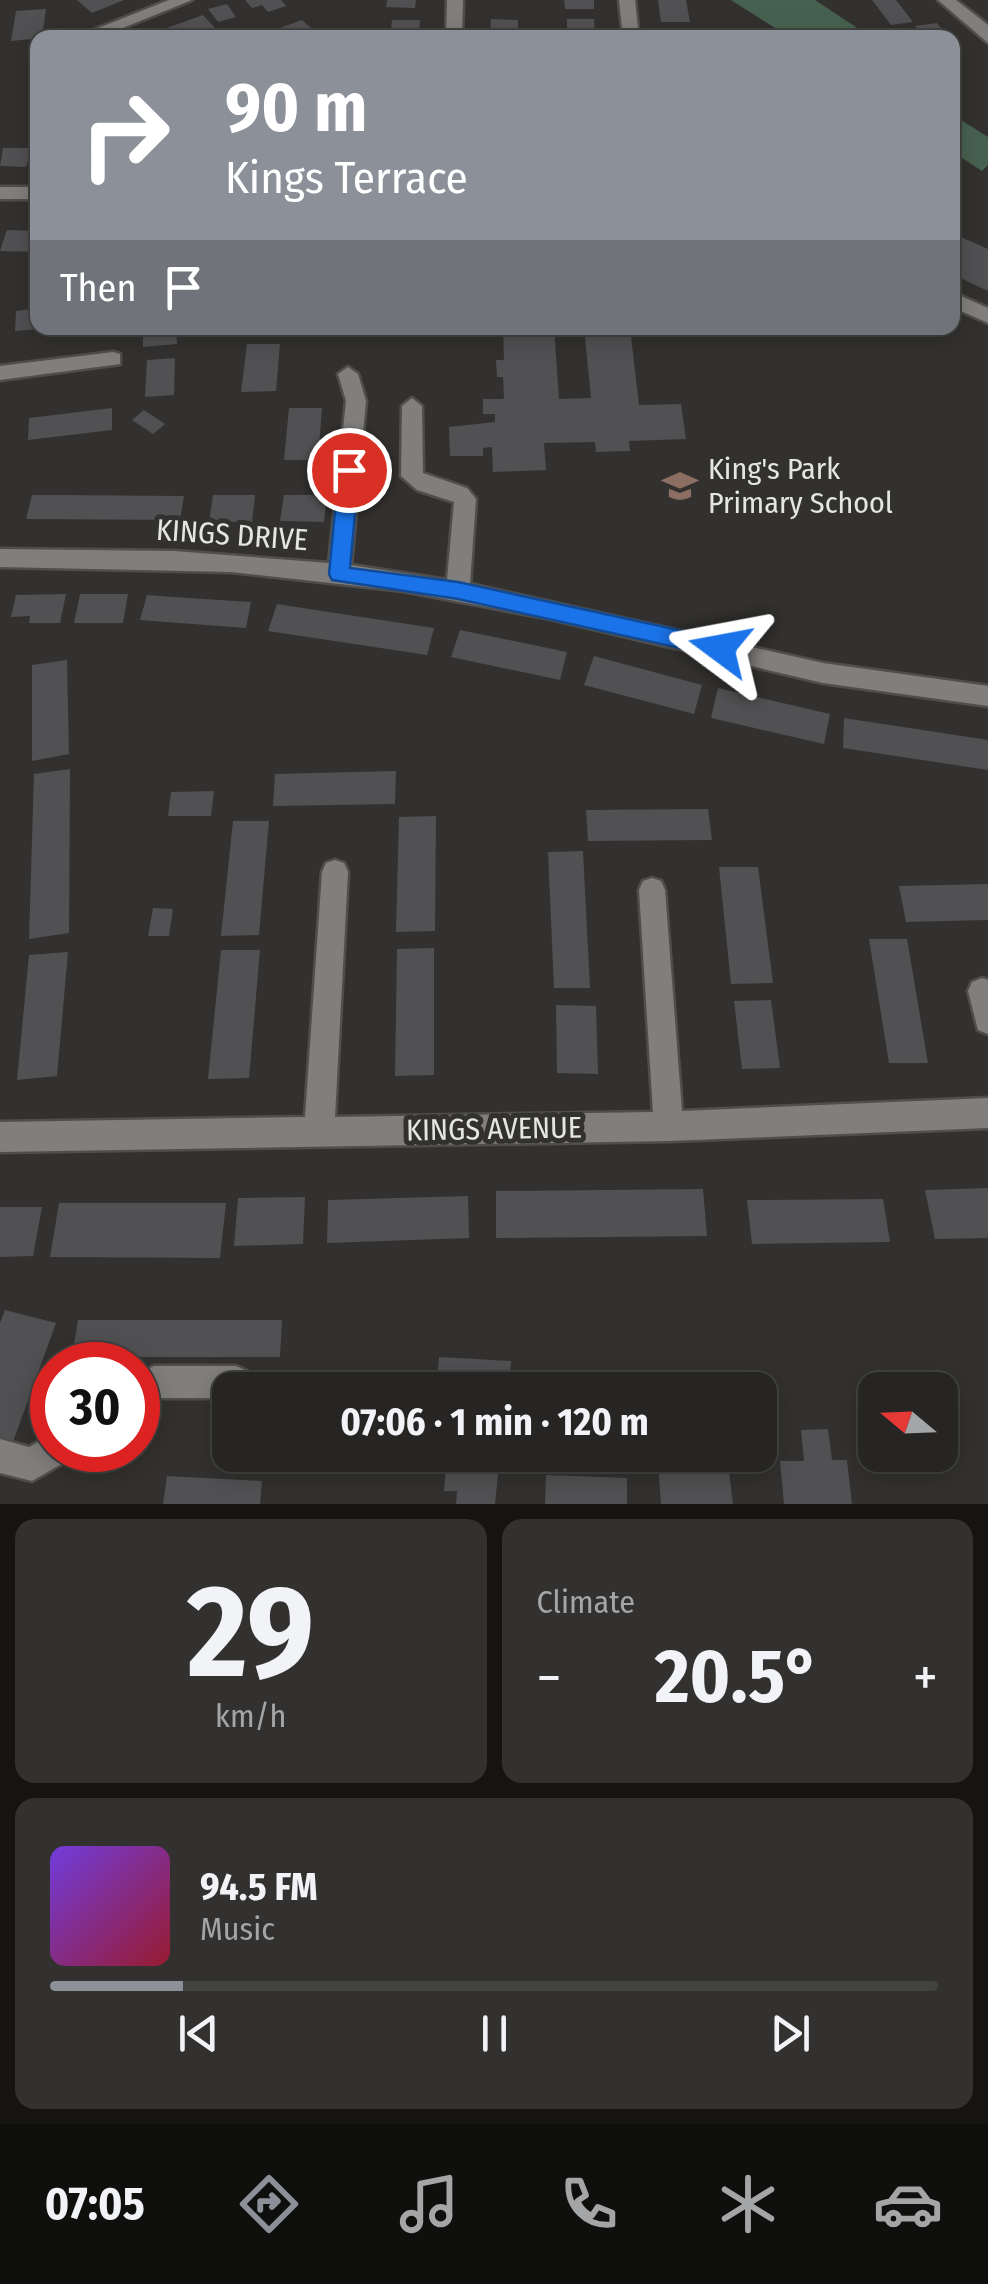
<!DOCTYPE html>
<html lang="en">
<head>
<meta charset="utf-8">
<style>
  body { margin:0; font-family:"Fira Sans Condensed",sans-serif; background:#323130; color:#f1f3f6; height:100vh; display:flex; flex-direction:column; font-size:38px; white-space:nowrap }
  * { box-sizing:border-box; margin:0 }
  p { font-size:32px; color:#a4a5a6 }
  .icon { flex:none; width:55px; height:55px; fill:none; stroke:currentColor; stroke-width:2; stroke-linecap:round; stroke-linejoin:round }
  .map { position:relative; height:1504px; overflow:hidden }
  .details { display:flex; flex-direction:column; gap:15px; padding:15px; background:#151413; flex:1 }
  .details>* { flex:none }
  .top-card { position:absolute; left:30px; top:30px; width:930px; height:305px; border-radius:20px; box-shadow:0 5px 25px #0003,0 0 0 2px #424241; background:#8c9099; color:#fff; overflow:hidden }
  .needle { width:65px; rotate:289deg }
  .fabs { position:absolute; left:858px; top:1372px; display:grid; gap:20px }
  .fabs a { display:grid; place-items:center; width:100px; height:100px; border-radius:20px; background:#262523; box-shadow:0 5px 25px #0003,0 0 0 2px #424241; font-size:50px }
  .speed { position:absolute; left:30px; top:1342px; display:flex; gap:20px; font-size:50px; font-weight:700; text-align:center }
  .speed>* { display:grid; place-content:center; width:130px; height:130px; border-radius:50%; background:#262523; box-shadow:0 5px 25px #0003,0 0 0 2px #424241; line-height:1 }
  .speed .limit { border:15px solid #d22; background:#fff; color:#111 }
  .pin { position:absolute; display:grid; place-items:center; width:85px; height:85px; color:#fff; margin:-42px; border:5px solid #fff; border-radius:50%; box-shadow:0 2px 10px #0007 }
  .me { position:absolute; width:110px; margin:-55px; rotate:283deg; stroke-linejoin:round; filter:drop-shadow(0 0 8px #0008) }
  .turn { display:flex; align-items:center; gap:35px; height:210px; padding:0 30px; font-size:45px }
  .turn .icon { width:130px; height:130px; stroke-width:2.5 }
  .turn b { display:block; font-size:70px; line-height:85px }
  .then { display:flex; align-items:center; height:95px; padding:0 30px; background:#0003; gap:20px; font-size:38px }
  .big { font-size:75px; font-weight:700; line-height:1.1 }
  .details .card { flex:1; display:flex; flex-direction:column; justify-content:center; gap:15px; min-width:0; padding:0 35px; border-radius:20px; background:#323130 }
  .details .dial { align-items:center; gap:0 }
  .dial b { font-size:130px; line-height:1 }
  .song { display:flex; align-items:center; gap:30px }
  .cover { width:120px; height:120px; border-radius:15px; background:linear-gradient(135deg,hsl(260 70% 55%),hsl(350 70% 35%)) }
  .played { height:10px; border-radius:5px; background:linear-gradient(90deg,#8c9099 15%,#424241 15%) }
  .keys { display:flex; justify-content:space-around; direction:ltr }
  .heat { display:flex; justify-content:space-between; align-items:center; font-size:55px; direction:ltr }
  .details .tiles { flex:1; display:grid; gap:15px; grid-template-columns:1fr 1fr }
  .card:last-child { grid-column:span 2 }
  .trip { position:absolute; left:212px; top:1372px; width:565px; height:100px; border-radius:20px; background:#262523; box-shadow:0 5px 25px #0003,0 0 0 2px #424241; font-weight:700; line-height:100px; text-align:center }
  .dock { display:flex; height:160px; justify-content:space-around; align-items:center; background:#0f0f0e; color:#a4a5a6 }
  .dock .icon { width:70px; height:70px }
  .dock .selected { color:#8c9099 }
  .dock b { font-size:45px; color:#f1f3f6 }
  .map>svg:first-child { display:block }
</style>
</head>
<body>
<div class="map">
<svg width="988" height="1504" viewBox="0 0 988 1504">
  <rect width="100%" height="100%" fill="#32312f"/>
  <!-- green -->
  <path fill="#476150" d="M 731,0 L 815,0 L 871,37 L 789,37 Z
    M 953,115 L 988,137 L 988,165 L 982,171 L 953,152 Z"/>
  <!-- building -->
  <path fill="#515052" d="M 77,0 L 124,0 L 92,13 Z
    M 245,0 L 281,0 L 286,6 L 268,12 L 262,5 L 252,8 Z
    M 387,0 L 416,0 L 415,8 L 386,7 Z
    M 564,0 L 594,0 L 594,9 L 565,9 Z
    M 658,0 L 686,0 L 690,22 L 661,22 Z
    M 872,0 L 896,0 L 913,22 L 891,25 Z
    M 227,4 L 236,17 L 218,22 L 208,9 Z
    M 46,9 L 42,38 L 11,41 L 16,11 Z
    M 203,15 L 215,28 L 188,38 L 154,38 L 150,34 Z
    M 491,19 L 518,20 L 518,38 L 490,38 Z
    M 567,19 L 594,19 L 595,38 L 567,38 Z
    M 302,20 L 311,28 L 286,38 L 274,30 Z
    M 392,20 L 420,20 L 419,38 L 390,38 Z
    M 937,23 L 949,38 L 924,38 L 915,26 Z
    M 3,148 L 32,148 L 26,167 L 0,166 Z
    M 7,230 L 38,231 L 38,252 L 0,251 Z
    M 952,233 L 988,249 L 988,291 L 952,274 Z
    M 38,308 L 38,329 L 15,331 L 16,311 Z
    M 143,328 L 176,328 L 177,344 L 143,347 Z
    M 503,328 L 554,328 L 559,399 L 591,398 L 584,328 L 630,328 L 639,405 L 681,404 L 686,439 L 629,441 L 630,451 L 596,452 L 595,442 L 544,443 L 546,470 L 493,472 L 492,447 L 483,448 L 483,456 L 450,456 L 449,427 L 495,422 L 495,414 L 483,414 L 483,399 L 504,399 L 503,377 L 497,377 L 496,360 L 504,360 Z
    M 247,344 L 280,344 L 276,391 L 241,392 Z
    M 175,358 L 174,395 L 145,397 L 147,360 Z
    M 112,408 L 112,430 L 28,440 L 29,418 Z
    M 289,408 L 322,408 L 318,460 L 284,460 Z
    M 144,410 L 165,424 L 153,434 L 132,420 Z
    M 32,495 L 57,495 L 184,496 L 180,520 L 26,519 Z
    M 213,495 L 255,495 L 252,522 L 209,522 Z
    M 284,495 L 327,495 L 324,522 L 280,521 Z
    M 66,594 L 60,623 L 29,623 L 30,616 L 11,617 L 16,595 Z
    M 80,594 L 128,594 L 123,623 L 74,623 Z
    M 147,595 L 173,597 L 251,602 L 246,628 L 140,620 Z
    M 277,604 L 329,612 L 434,628 L 427,655 L 268,631 Z
    M 460,630 L 567,652 L 560,680 L 451,657 Z
    M 594,656 L 702,685 L 694,714 L 584,685 Z
    M 67,660 L 69,754 L 32,761 L 32,665 Z
    M 718,688 L 830,714 L 824,744 L 711,718 Z
    M 844,718 L 988,740 L 988,770 L 843,748 Z
    M 70,769 L 69,933 L 29,939 L 34,774 Z
    M 396,771 L 395,804 L 273,806 L 275,774 Z
    M 214,791 L 211,816 L 168,816 L 171,792 Z
    M 708,809 L 712,840 L 588,841 L 586,810 Z
    M 436,816 L 435,931 L 396,932 L 399,817 Z
    M 233,821 L 269,821 L 259,935 L 221,936 Z
    M 583,851 L 590,988 L 554,988 L 548,852 Z
    M 719,867 L 758,867 L 773,983 L 731,984 Z
    M 988,884 L 988,920 L 906,922 L 899,886 Z
    M 153,908 L 173,909 L 169,936 L 148,936 Z
    M 869,939 L 907,939 L 928,1063 L 889,1063 Z
    M 434,948 L 434,1075 L 395,1076 L 397,949 Z
    M 221,950 L 260,950 L 249,1078 L 208,1079 Z
    M 68,952 L 57,1076 L 17,1080 L 29,955 Z
    M 771,1000 L 780,1068 L 742,1069 L 734,1001 Z
    M 556,1005 L 596,1006 L 598,1074 L 557,1073 Z
    M 988,1188 L 988,1238 L 935,1239 L 925,1190 Z
    M 703,1189 L 707,1236 L 496,1238 L 496,1191 Z
    M 468,1196 L 469,1238 L 327,1243 L 328,1200 Z
    M 305,1197 L 303,1244 L 234,1246 L 238,1198 Z
    M 883,1199 L 890,1242 L 752,1244 L 747,1200 Z
    M 59,1203 L 226,1203 L 220,1258 L 50,1257 Z
    M 0,1207 L 42,1207 L 33,1256 L 0,1257 Z
    M 5,1310 L 56,1323 L 10,1450 L 0,1447 L 0,1323 Z
    M 78,1320 L 282,1320 L 280,1357 L 72,1357 Z
    M 439,1357 L 511,1361 L 509,1390 L 436,1390 Z
    M 828,1429 L 832,1460 L 847,1460 L 852,1504 L 784,1504 L 780,1461 L 804,1461 L 801,1430 Z
    M 447,1455 L 500,1455 L 495,1504 L 456,1504 L 457,1491 L 444,1491 Z
    M 698,1455 L 717,1455 L 718,1463 L 728,1463 L 733,1504 L 661,1504 L 658,1463 L 699,1462 Z
    M 546,1475 L 627,1478 L 627,1504 L 545,1504 Z
    M 167,1476 L 262,1481 L 260,1504 L 163,1504 Z"/>
  <g fill="none" stroke-linecap="round" stroke-linejoin="round">
    <defs>
      <path id="minor" d="M 169,0 L 192,0 L 98,38 L 73,38 Z
        M 447,0 L 463,0 L 462,38 L 446,38 Z
        M 619,0 L 635,0 L 639,38 L 623,38 Z
        M 938,0 L 956,0 L 988,25 L 988,43 Z
        M 0,187 L 38,187 L 38,199 L 0,199 Z
        M 952,292 L 988,308 L 988,323 L 952,307 Z
        M 113,352 L 120,354 L 120,364 L 0,380 L 0,366 Z
        M 348,367 L 358,374 L 366,401 L 351,565 L 447,580 L 454,502 L 417,490 L 401,476 L 402,406 L 412,398 L 422,406 L 423,473 L 467,488 L 476,499 L 470,584 L 823,663 L 988,686 L 988,706 L 823,683 L 551,619 L 403,591 L 231,572 L 0,567 L 0,549 L 174,551 L 329,563 L 346,401 L 338,374 Z
        M 335,860 L 344,863 L 348,872 L 335,1117 L 653,1112 L 639,890 L 643,881 L 652,878 L 661,881 L 665,890 L 682,1111 L 988,1098 L 988,1128 L 669,1141 L 0,1152 L 0,1122 L 305,1117 L 322,872 L 326,863 Z
        M 982,978 L 988,980 L 988,1034 L 978,1030 L 968,991 L 972,982 Z
        M 154,1366 L 236,1366 L 247,1371 L 252,1382 L 249,1390 L 230,1390 L 230,1398 L 159,1398 L 138,1409 L 138,1374 Z
        M 52,1434 L 52,1450 L 70,1450 L 65,1462 L 32,1481 L 0,1473 L 0,1439 L 29,1447 Z"/>
    </defs>
    <!-- minor casing -->
    <use href="#minor" stroke="#4f4e4c" stroke-width="5"/>
    <!-- minor -->
    <use href="#minor" fill="#817f7d" fill-rule="evenodd"/>
  </g>
  <!-- route -->
  <path fill="#1a73e8" stroke="#114b97" stroke-width="2.5" d="M 349,463 L 359,470 L 350,568 L 458,582 L 720,639 L 731,648 L 720,657 L 458,599 L 332,580 L 329,574 L 339,470 Z"/>
  <!-- icons -->
  <defs>
    <symbol id="school-bare" viewBox="-9 -9 18 18"><path d="M0-5L7-2L0 1L-7-2ZM-4 1L0 2.5L4 1V4Q0 6-4 4Z" fill="#8d6e63" stroke="#32312f" stroke-width="2.5" paint-order="stroke"/></symbol>
  </defs>
  <g fill-rule="evenodd">
    <use href="#school-bare" x="655" y="461" width="50" height="50"/>
  </g>
  <g text-anchor="middle" dominant-baseline="central" stroke-width="10" stroke-linejoin="round" paint-order="stroke">
    <!-- poi labels -->
    <g font-size="30" fill="#e5e5e3" stroke="#32312f" text-anchor="start">
      <text x="708" y="469">King's Park<tspan x="708" dy="34">Primary School</tspan></text>
    </g>
    <!-- street labels -->
    <g font-size="30" fill="#e5e5e3" stroke="#32312f">
      <text transform="translate(232 535) rotate(4)">KINGS DRIVE</text>
      <text transform="translate(494 1129) rotate(-1)">KINGS AVENUE</text>
    </g>
  </g>
</svg>
<div class="fabs">
<a><svg class="needle" viewBox="-14 -14 28 28"><path d="M0-13l5 13h-10z" fill="#e53935"/><path d="M0 13l5-13h-10z" fill="#a4a5a6"/></svg></a>
</div>
<div class="speed"><div class="limit">30</div></div>
<div class="pin" style="left:349px;top:470px;background:#d93025"><svg class="icon" aria-label="arrive" viewBox="0 0 24 24"><path d="M6 21V4h12l-3 4 3 4H6"/></svg></div>
<svg class="me" style="left:720px;top:648px" viewBox="-20 -20 40 40"><path d="M0-17L14 15 0 8-14 15z" fill="#1a73e8" stroke="#fff" stroke-width="4"/></svg>
<div class="trip">07:06 · 1 min · 120 m</div>
<div class="top-card">
<div class="turn"><svg class="icon" aria-label="right" viewBox="0 0 24 24"><path d="M7 20v-9h11M14 6l5 5-5 5"/></svg><div><b>90 m</b>Kings Terrace</div></div>
<div class="then">Then<svg class="icon" aria-label="arrive" viewBox="0 0 24 24"><path d="M6 21V4h12l-3 4 3 4H6"/></svg></div>
</div>
</div>
<section class="details">
<div class="tiles">
<div class="card dial"><b>29</b><p>km/h</p></div>
<div class="card"><p>Climate</p>
<div class="heat"><a>−</a><b class="big">20.5°</b><a>+</a></div>
</div>
<div class="card">
<div class="song"><i class="cover"></i><div><b>94.5 FM</b><p>Music</p></div></div>
<div class="played"></div>
<div class="keys"><svg class="icon" aria-label="previous" viewBox="0 0 24 24"><path d="M18 5L8 12l10 7zM5 5v14"/></svg><svg class="icon" aria-label="pause" viewBox="0 0 24 24"><path d="M8 5v14M16 5v14"/></svg><svg class="icon" aria-label="next" viewBox="0 0 24 24"><path d="M6 5l10 7-10 7zM19 5v14"/></svg></div>
</div>
</div>
</section>
<nav class="dock">
<b>07:05</b>
<svg class="icon selected" aria-label="directions" viewBox="0 0 24 24"><path d="M12 3l9 9-9 9-9-9zM9 14v-3h6M13 9l2 2-2 2"/></svg>
<svg class="icon" aria-label="music" viewBox="0 0 24 24"><path d="M9 18V5l10-2v13"/><circle cx="6" cy="18" r="3"/><circle cx="16" cy="16" r="3"/></svg>
<svg class="icon" aria-label="phone" viewBox="0 0 24 24"><path d="M5 4h4l2 5-3 2q2 4 5 5l2-3 5 2v4C11 20 4 13 5 4z"/></svg>
<svg class="icon" aria-label="climate" viewBox="0 0 24 24"><path d="M12 3v18M4 7l16 10M4 17L20 7"/></svg>
<svg class="icon" aria-label="car" viewBox="0 0 24 24"><path d="M5 17H2v-5l4-1 3-4h7l3 4 3 1v5h-3M9 17h6M6 11h13"/><circle cx="7" cy="17" r="2"/><circle cx="17" cy="17" r="2"/></svg>
</nav>
</body>
</html>
